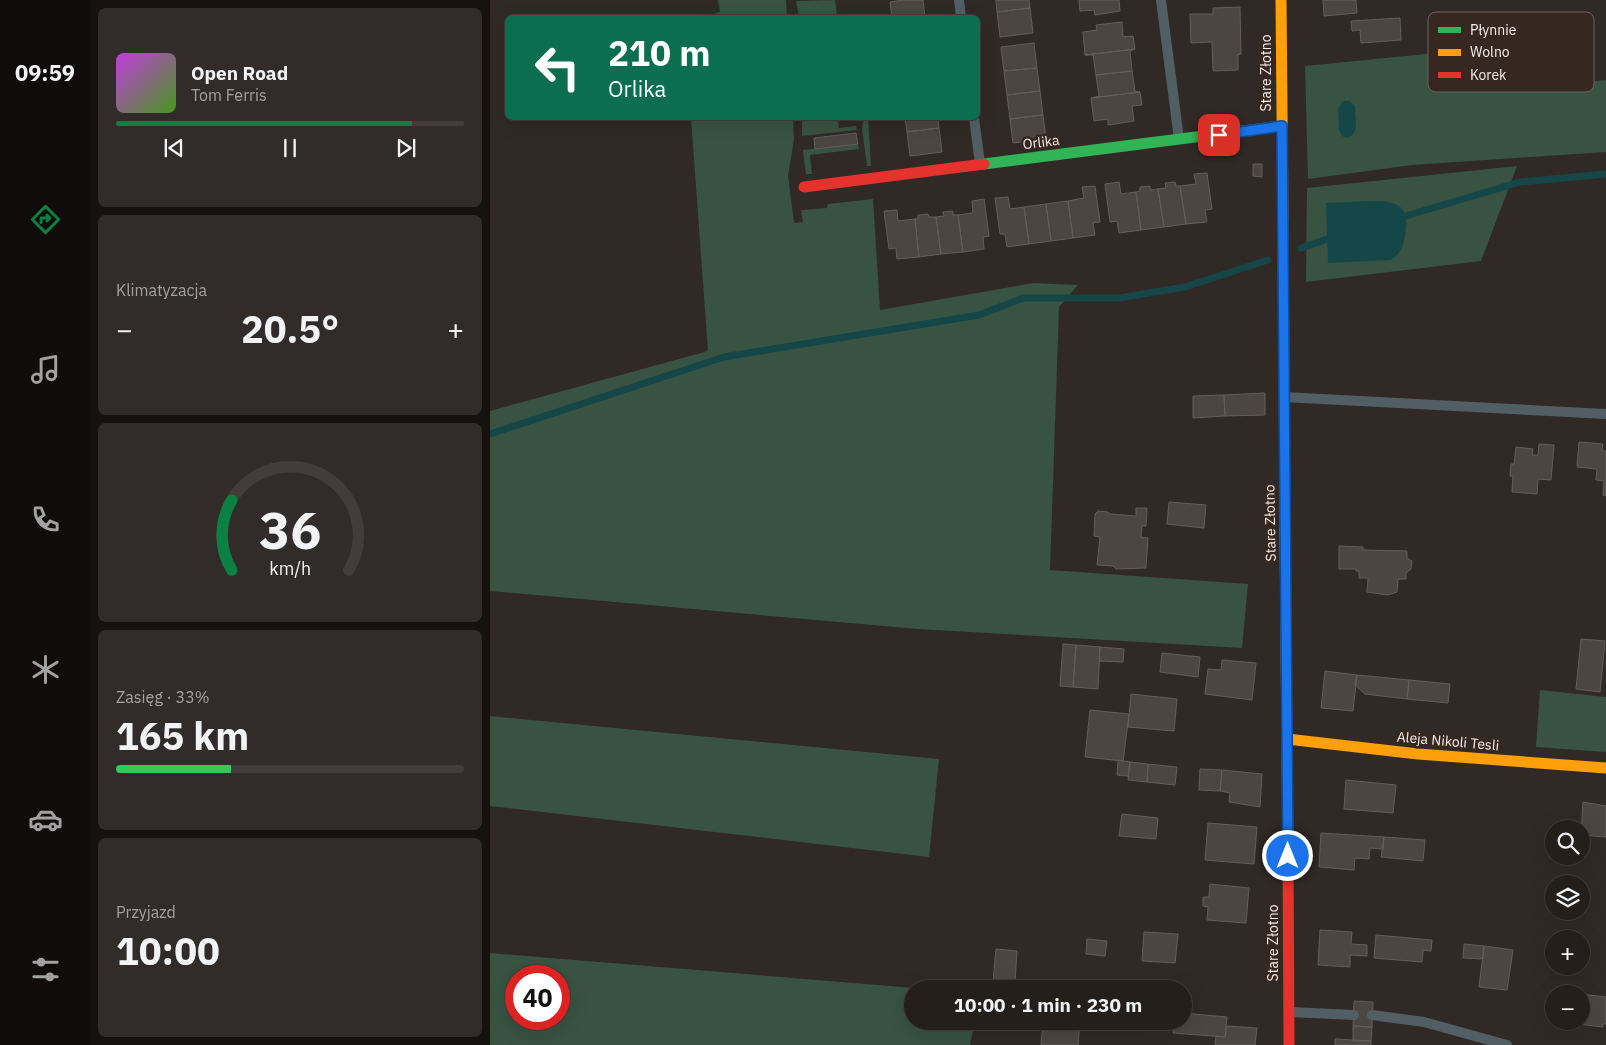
<!DOCTYPE html>
<html lang="pl">
<head>
<meta charset="utf-8">
<style>
  body { margin:0; font-family:"IBM Plex Sans",sans-serif; background:#312c29; color:#f1f3f6; height:100vh; display:flex; flex-direction:column; font-size:19px; white-space:nowrap }
  * { box-sizing:border-box; margin:0 }
  p { font-size:16px; color:#a3a2a3 }
  .icon { flex:none; width:28px; height:28px; fill:none; stroke:currentColor; stroke-width:2; stroke-linecap:round; stroke-linejoin:round }
  .map { position:relative; flex:1; overflow:hidden }
  .details { display:flex; flex-direction:column; gap:8px; padding:8px; background:#14110f; width:400px }
  .details>* { flex:none }
  .banner { position:absolute; left:15px; top:15px; width:475px; height:105px; border-radius:8px; box-shadow:0 5px 20px #0002,0 0 0 1px #423d3b; background:#0b6e4f; color:#fff; overflow:hidden }
  .tools { position:absolute; left:1055px; top:820px; display:grid; gap:10px }
  .tools a { display:grid; place-items:center; width:45px; height:45px; border-radius:50%; background:#251f1c; box-shadow:0 5px 20px #0002,0 0 0 1px #423d3b; font-size:25px }
  .speed { position:absolute; left:15px; top:965px; display:flex; gap:10px; font-size:25px; font-weight:700; text-align:center }
  .speed>* { display:grid; place-content:center; width:65px; height:65px; border-radius:50%; background:#251f1c; box-shadow:0 5px 20px #0002,0 0 0 1px #423d3b; line-height:1 }
  .speed .limit { border:8px solid #d22; background:#fff; color:#111 }
  .pin { position:absolute; display:grid; place-items:center; width:42px; height:42px; color:#fff; margin:-21px; border-radius:10px; box-shadow:0 2px 8px #0006 }
  .me { position:absolute; width:55px; margin:-28px; rotate:0deg; stroke-linejoin:round; filter:drop-shadow(0 0 4px #0008) }
  .turn { display:flex; align-items:center; gap:18px; height:105px; padding:0 20px; font-size:22px }
  .turn .icon { width:65px; height:65px; stroke-width:2.5 }
  .turn b { display:block; font-size:35px; line-height:42px }
  .big { font-size:38px; font-weight:800; line-height:1.1 }
  .details .widget { flex:1; display:flex; flex-direction:column; justify-content:center; gap:8px; min-width:0; padding:0 18px; border-radius:8px; background:#312c29 }
  .details .dial { align-items:center; gap:0 }
  .dial svg { height:130px; overflow:visible; fill:none; stroke:#423d3b; stroke-width:7; stroke-linecap:round; text-anchor:middle }
  .dial text { fill:#f1f3f6; stroke:none }
  .song { display:flex; align-items:center; gap:15px }
  .cover { width:60px; height:60px; border-radius:8px; background:linear-gradient(135deg,hsl(290 70% 55%),hsl(100 70% 35%)) }
  .played { height:5px; border-radius:2px; background:linear-gradient(90deg,#0b8043 85%,#423d3b 85%) }
  .keys { display:flex; justify-content:space-around; direction:ltr }
  .heat { display:flex; justify-content:space-between; align-items:center; font-size:28px; direction:ltr }
  .charge { height:8px; border-radius:4px; background:linear-gradient(90deg,#34c759 33%,#423d3b 0) }
  .trip { position:absolute; left:414px; top:980px; width:288px; height:50px; border-radius:25px; background:#251f1c; box-shadow:0 5px 20px #0002,0 0 0 1px #423d3b; font-weight:800; line-height:50px; text-align:center }
  main { display:flex; flex:1; min-height:0 }
  .menu { display:flex; flex-direction:column; width:90px; justify-content:space-around; align-items:center; background:#0f0c0b; color:#a3a2a3 }
  .menu .icon { width:35px; height:35px }
  .menu .active { color:#0b8043 }
  .menu b { font-size:22px; color:#f1f3f6 }
  .map>svg:first-child { display:block }
</style>
</head>
<body>
<main>
<nav class="menu">
<b>09:59</b>
<svg class="icon active" aria-label="directions" viewBox="0 0 24 24"><path d="M12 3l9 9-9 9-9-9zM9 14v-3h6M13 9l2 2-2 2"/></svg>
<svg class="icon" aria-label="music" viewBox="0 0 24 24"><path d="M9 18V5l10-2v13"/><circle cx="6" cy="18" r="3"/><circle cx="16" cy="16" r="3"/></svg>
<svg class="icon" aria-label="phone" viewBox="0 0 24 24"><path d="M5 4h4l2 5-3 2q2 4 5 5l2-3 5 2v4C11 20 4 13 5 4z"/></svg>
<svg class="icon" aria-label="climate" viewBox="0 0 24 24"><path d="M12 3v18M4 7l16 10M4 17L20 7"/></svg>
<svg class="icon" aria-label="car" viewBox="0 0 24 24"><path d="M5 17H2v-5l4-1 3-4h7l3 4 3 1v5h-3M9 17h6M6 11h13"/><circle cx="7" cy="17" r="2"/><circle cx="17" cy="17" r="2"/></svg>
<svg class="icon" aria-label="filters" viewBox="0 0 24 24"><path d="M4 7h16M4 17h16"/><circle cx="9" cy="7" r="2"/><circle cx="15" cy="17" r="2"/></svg>
</nav>
<section class="details">
<div class="widget">
<div class="song"><i class="cover"></i><div><b>Open Road</b><p>Tom Ferris</p></div></div>
<div class="played"></div>
<div class="keys"><svg class="icon" aria-label="previous" viewBox="0 0 24 24"><path d="M18 5L8 12l10 7zM5 5v14"/></svg><svg class="icon" aria-label="pause" viewBox="0 0 24 24"><path d="M8 5v14M16 5v14"/></svg><svg class="icon" aria-label="next" viewBox="0 0 24 24"><path d="M6 5l10 7-10 7zM19 5v14"/></svg></div>
</div>
<div class="widget"><p>Klimatyzacja</p>
<div class="heat"><a>−</a><b class="big">20.5°</b><a>+</a></div>
</div>
<div class="widget dial"><svg viewBox="0 0 100 80">
<path d="M14 69A42 42 0 1 1 86 69"/>
<path d="M14 69A42 42 0 0 1 14 26" stroke="#0b8043"/>
<text x="50" y="56" font-size="32" font-weight="700">36</text>
<text x="50" y="72" font-size="11">km/h</text>
</svg></div>
<div class="widget"><p>Zasięg · 33%</p><b class="big">165 km</b><div class="charge"></div></div>
<div class="widget"><p>Przyjazd</p><b class="big">10:00</b></div>
</section>
<div class="map">
<svg width="1116" height="1045" viewBox="0 0 1116 1045">
  <rect width="100%" height="100%" fill="#312926"/>
  <!-- green -->
  <path fill="#385341" fill-rule="evenodd" d="M 228,0 L 296,0 L 297,17 L 213,17 L 230,12 Z
    M 345,0 L 347,17 L 309,17 L 306,1 Z
    M 1076,40 L 1086,83 L 1116,80 L 1116,152 L 922,165 L 818,179 L 815,66 Z
    M 201,118 L 303,118 L 304,139 L 298,176 L 304,223 L 313,222 L 311,210 L 337,208 L 338,204 L 383,199 L 390,310 L 543,283 L 588,285 L 569,307 L 560,570 L 758,584 L 752,648 L 428,629 L 0,591 L 0,411 L 218,351 Z
    M 312,118 L 348,118 L 349,128 L 366,126 L 367,130 L 312,136 Z
    M 374,118 L 378,118 L 381,166 L 377,166 L 372,128 Z
    M 368,144 L 369,149 L 320,155 L 322,174 L 316,174 L 313,150 Z
    M 1027,166 L 991,261 L 816,282 L 817,188 Z
    M 1050,690 L 1116,697 L 1116,752 L 1046,747 Z
    M 0,716 L 449,759 L 439,857 L 0,806 Z
    M 0,953 L 436,989 L 422,989 L 422,1021 L 485,1021 L 480,1045 L 0,1045 ZM 26,976 L 69,976 L 69,1019 L 26,1019 Z"/>
  <!-- water -->
  <path fill="#154748" d="M 853,101 L 860,101 L 865,106 C 865,117 870,134 857,138 L 852,136 L 849,130 L 848,108 Z
    M 880,201 C 890,201 902,200 910,207 C 920,214 916,239 911,249 C 909,254 905,257 901,260 L 838,263 L 836,203 Z"/>
  <g fill="none" stroke-linecap="round" stroke-linejoin="round">
    <!-- stream -->
    <path stroke="#154748" stroke-width="7" d="M 909,218 L 1030,182 L 1116,174
      M 811,248 L 846,236
      M 0,434 L 234,357 L 489,315 L 533,298 L 629,298 L 695,287 L 778,260"/>
  </g>
  <!-- building -->
  <path fill="#4c4642" stroke="#645e5a" d="M 413,0 L 433,0 L 435,18 L 402,18 L 400,2 Z
    M 506,0 L 539,0 L 540,8 L 507,12 Z
    M 589,0 L 629,0 L 630,11 L 605,15 L 604,10 L 590,11 Z
    M 833,0 L 866,0 L 867,13 L 834,16 Z
    M 750,7 L 751,54 L 748,55 L 748,70 L 723,71 L 722,42 L 701,43 L 700,14 L 723,14 L 723,8 Z
    M 540,8 L 543,33 L 510,37 L 507,12 Z
    M 910,18 L 911,40 L 871,43 L 870,30 L 862,31 L 861,21 Z
    M 632,22 L 633,37 L 643,36 L 645,49 L 595,55 L 593,32 L 607,30 L 606,25 Z
    M 544,43 L 547,68 L 514,71 L 511,47 Z
    M 645,49 L 640,51 L 642,71 L 606,75 L 603,55 L 595,55 Z
    M 547,68 L 550,91 L 517,95 L 514,71 Z
    M 642,71 L 645,91 L 650,92 L 601,98 L 609,96 L 606,75 Z
    M 550,91 L 553,115 L 520,119 L 517,95 Z
    M 650,92 L 652,105 L 642,106 L 644,121 L 618,125 L 618,119 L 604,121 L 601,98 Z
    M 553,115 L 556,139 L 523,143 L 520,119 Z
    M 415,118 L 448,118 L 449,128 L 417,132 Z
    M 449,128 L 452,152 L 420,156 L 417,132 Z
    M 366,133 L 368,144 L 325,149 L 324,138 Z
    M 763,164 L 772,164 L 772,177 L 763,176 Z
    M 717,173 L 722,209 L 715,210 L 717,222 L 696,224 L 690,186 L 706,184 L 704,174 Z
    M 629,182 L 631,194 L 646,192 L 651,230 L 629,233 L 627,221 L 620,222 L 615,184 Z
    M 685,182 L 686,186 L 690,186 L 696,224 L 674,227 L 668,189 L 676,188 L 675,183 Z
    M 605,186 L 610,222 L 603,223 L 605,235 L 583,238 L 578,201 L 594,198 L 592,187 Z
    M 660,186 L 660,190 L 668,189 L 674,227 L 651,230 L 646,192 L 650,191 L 650,187 Z
    M 518,197 L 520,209 L 534,207 L 539,244 L 517,247 L 515,234 L 510,234 L 505,198 Z
    M 494,199 L 499,236 L 493,237 L 494,249 L 473,252 L 468,215 L 483,213 L 482,201 Z
    M 578,201 L 583,238 L 561,241 L 556,204 Z
    M 556,204 L 561,241 L 539,244 L 534,207 Z
    M 407,210 L 408,221 L 425,219 L 429,257 L 407,259 L 406,248 L 399,249 L 394,211 Z
    M 463,211 L 463,215 L 468,215 L 473,252 L 451,254 L 446,217 L 454,216 L 453,212 Z
    M 438,214 L 439,217 L 446,217 L 451,254 L 429,257 L 425,219 L 428,219 L 428,215 Z
    M 775,393 L 775,415 L 735,416 L 734,395 Z
    M 734,395 L 735,416 L 703,418 L 703,396 Z
    M 1089,442 L 1113,444 L 1112,451 L 1116,451 L 1116,496 L 1113,495 L 1114,481 L 1106,480 L 1107,469 L 1087,467 Z
    M 1049,444 L 1064,445 L 1061,480 L 1048,479 L 1047,494 L 1022,492 L 1023,476 L 1020,476 L 1021,464 L 1024,464 L 1026,447 L 1043,449 L 1042,455 L 1048,455 Z
    M 679,502 L 716,505 L 714,528 L 677,524 Z
    M 646,508 L 657,508 L 656,526 L 652,526 L 651,537 L 658,538 L 656,568 L 626,569 L 623,566 L 607,565 L 610,537 L 604,536 L 605,514 L 608,511 L 618,512 L 620,514 L 646,516 Z
    M 849,546 L 873,547 L 873,550 L 917,551 L 917,558 L 922,561 L 921,569 L 916,573 L 916,579 L 908,579 L 907,592 L 898,595 L 877,592 L 878,578 L 869,578 L 869,571 L 866,571 L 866,569 L 849,569 Z
    M 1091,639 L 1115,641 L 1110,692 L 1086,689 Z
    M 573,644 L 586,645 L 583,687 L 570,686 Z
    M 586,645 L 610,647 L 608,689 L 583,687 Z
    M 610,647 L 634,649 L 633,662 L 609,661 Z
    M 672,653 L 710,657 L 708,677 L 670,672 Z
    M 732,660 L 766,663 L 762,700 L 715,694 L 718,669 L 731,670 Z
    M 835,671 L 867,675 L 863,711 L 831,708 Z
    M 867,675 L 919,680 L 917,699 L 875,694 L 865,685 Z
    M 919,680 L 960,684 L 958,703 L 917,699 Z
    M 641,694 L 687,699 L 684,731 L 638,727 Z
    M 600,710 L 639,714 L 633,761 L 595,757 Z
    M 628,760 L 640,762 L 638,776 L 627,775 Z
    M 640,762 L 658,764 L 657,782 L 638,780 Z
    M 658,764 L 687,767 L 685,785 L 657,782 Z
    M 710,769 L 732,770 L 730,791 L 709,790 Z
    M 732,770 L 772,774 L 770,807 L 739,802 L 740,793 L 730,791 Z
    M 856,780 L 906,785 L 903,813 L 854,809 Z
    M 1093,802 L 1116,806 L 1116,837 L 1091,835 Z
    M 632,814 L 668,818 L 666,839 L 629,836 Z
    M 718,823 L 767,827 L 764,864 L 715,860 Z
    M 831,833 L 894,837 L 893,849 L 880,848 L 879,859 L 865,858 L 864,870 L 829,867 Z
    M 894,837 L 935,840 L 933,861 L 891,857 Z
    M 720,884 L 759,888 L 756,923 L 717,920 L 718,907 L 713,906 L 713,897 L 719,897 Z
    M 830,930 L 862,932 L 861,944 L 877,945 L 877,956 L 860,955 L 860,967 L 828,965 Z
    M 654,932 L 688,934 L 685,963 L 652,961 Z
    M 886,935 L 942,940 L 941,951 L 933,950 L 932,962 L 884,958 Z
    M 597,939 L 617,941 L 615,956 L 596,954 Z
    M 974,944 L 994,946 L 993,959 L 973,958 Z
    M 994,946 L 1023,950 L 1017,990 L 989,987 Z
    M 506,949 L 527,951 L 525,982 L 503,981 Z
    M 1091,994 L 1116,997 L 1116,1024 L 1113,1024 L 1113,1027 L 1079,1023 L 1079,1021 L 1091,1021 Z
    M 864,1001 L 883,1002 L 882,1027 L 863,1026 Z
    M 692,1013 L 737,1017 L 735,1037 L 683,1033 L 684,1021 L 692,1021 Z
    M 553,1021 L 590,1021 L 588,1045 L 551,1045 Z
    M 737,1026 L 767,1028 L 765,1045 L 725,1045 L 726,1036 L 735,1037 Z
    M 863,1026 L 882,1027 L 881,1041 L 863,1041 Z
    M 845,1039 L 881,1041 L 881,1045 L 845,1045 Z"/>
  <g fill="none" stroke-linecap="round" stroke-linejoin="round">
    <!-- lane -->
    <path stroke="#515f64" stroke-width="10" d="M 469,0 L 471,18
      M 671,0 L 689,139
      M 484,118 L 490,163
      M 794,397 L 1116,414
      M 800,1012 L 864,1015
      M 882,1015 L 934,1022 L 1017,1045"/>
    <!-- fast -->
    <path stroke="#30b455" stroke-width="11" d="M 494,164 L 792,126
      M 793,216 L 795,529"/>
    <!-- slow -->
    <path stroke="#ff9f0a" stroke-width="11" d="M 791,0 L 793,216
      M 795,529 L 798,852
      M 797,739 L 928,754 L 1116,768"/>
    <!-- jam -->
    <path stroke="#e5322d" stroke-width="11" d="M 314,187 L 494,164
      M 798,852 L 799,1045"/>
  </g>
  <g fill="none" stroke-linecap="round" stroke-linejoin="round">
    <defs>
      <path id="route" d="M 729,135 L 792,126 L 798,856"/>
    </defs>
    <!-- route casing -->
    <use href="#route" stroke="#114b97" stroke-width="12"/>
    <!-- route -->
    <use href="#route" stroke="#1a73e8" stroke-width="9"/>
  </g>
  <g text-anchor="middle" dominant-baseline="central" stroke-width="5" stroke-linejoin="round" paint-order="stroke">
    <!-- street labels -->
    <g font-size="14" fill="#f8eee9" stroke="#362821">
      <text transform="translate(776 73) rotate(-90)">Stare Złotno</text>
      <text transform="translate(551 142) rotate(-7)">Orlika</text>
      <text transform="translate(780 523) rotate(-91)">Stare Złotno</text>
      <text transform="translate(958 741) rotate(5)">Aleja Nikoli Tesli</text>
      <text transform="translate(783 943) rotate(-90)">Stare Złotno</text>
    </g>
  </g>
  <!-- legend -->
  <rect x="938" y="12" width="166" height="80" rx="8" fill="#362821" stroke="#70635d" stroke-width="1"/>
  <rect x="948" y="27" width="23" height="6" fill="#30b455"/>
  <rect x="948" y="49" width="23" height="7" fill="#ff9f0a"/>
  <rect x="948" y="72" width="23" height="6" fill="#e5322d"/>
  <g font-size="14" fill="#f8eee9">
    <text x="980" y="35">Płynnie</text>
    <text x="980" y="57">Wolno</text>
    <text x="980" y="80">Korek</text>
  </g>
</svg>
<div class="tools">
<a><svg class="icon" aria-label="search" viewBox="0 0 24 24"><circle cx="10" cy="10" r="6"/><path d="M15 15l6 6"/></svg></a>
<a><svg class="icon" aria-label="layers" viewBox="0 0 24 24"><path d="M12 4l9 5-9 5-9-5zM3 14l9 5 9-5"/></svg></a>
<a>+</a>
<a>−</a>
</div>
<div class="speed"><div class="limit">40</div></div>
<div class="pin" style="left:729px;top:135px;background:#d93025"><svg class="icon" aria-label="arrive" viewBox="0 0 24 24"><path d="M6 21V4h12l-3 4 3 4H6"/></svg></div>
<svg class="me" style="left:798px;top:856px" viewBox="-20 -20 40 40"><circle r="17" fill="#1a73e8" stroke="#fff" stroke-width="3"/><path d="M0-11L8 9 0 5-8 9z" fill="#fff"/></svg>
<div class="trip">10:00 · 1 min · 230 m</div>
<div class="banner">
<div class="turn"><svg class="icon" aria-label="left" viewBox="0 0 24 24"><path d="M17 20v-9H6M10 6l-5 5 5 5"/></svg><div><b>210 m</b>Orlika</div></div>
</div>
</div>
</main>
</body>
</html>
